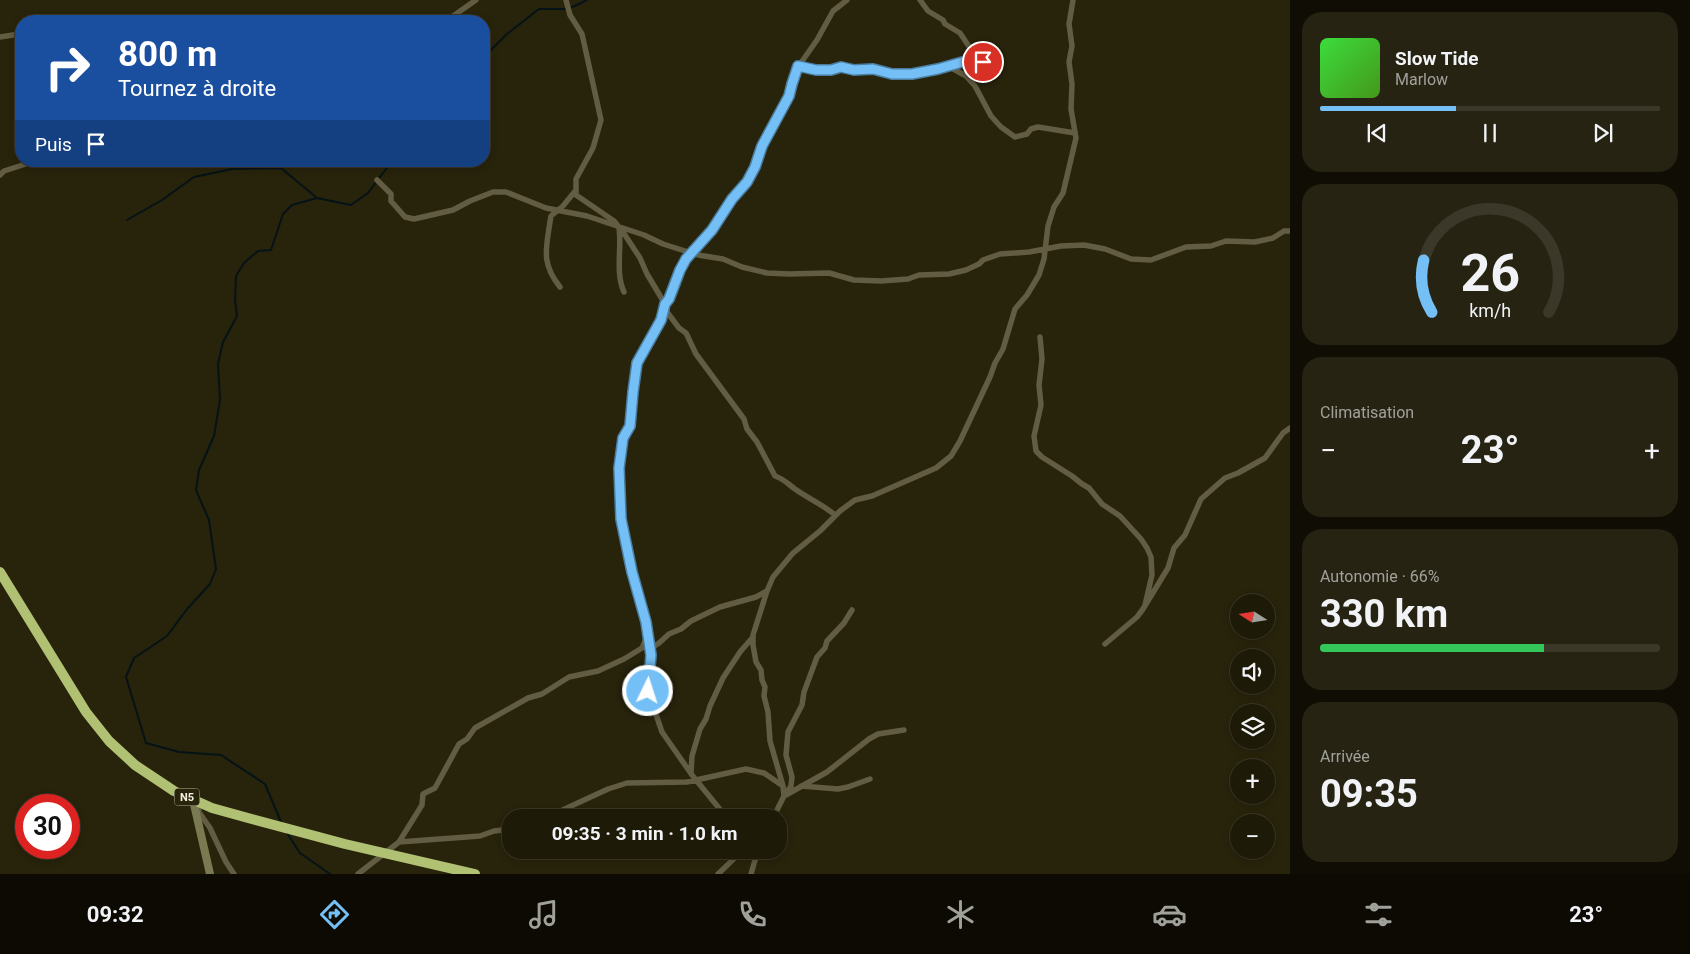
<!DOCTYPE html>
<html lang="fr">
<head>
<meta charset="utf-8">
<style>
  body { margin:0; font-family:Roboto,sans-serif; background:#262312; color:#f1f3f6; height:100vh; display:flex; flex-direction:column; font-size:19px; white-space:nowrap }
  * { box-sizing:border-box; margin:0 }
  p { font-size:16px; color:#a1a19c }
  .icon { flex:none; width:28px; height:28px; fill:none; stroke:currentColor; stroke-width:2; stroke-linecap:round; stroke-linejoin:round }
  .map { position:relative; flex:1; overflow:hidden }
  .panel { display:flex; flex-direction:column; gap:12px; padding:12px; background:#100e04; width:400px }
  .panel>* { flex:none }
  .guide { position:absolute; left:15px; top:15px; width:475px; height:152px; border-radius:20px; box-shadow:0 2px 8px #0003,0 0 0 1px #3c3829; background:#1a4fa0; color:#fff; overflow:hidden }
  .needle { width:32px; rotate:282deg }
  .fabs { position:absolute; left:1230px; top:594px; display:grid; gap:10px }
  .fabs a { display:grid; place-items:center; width:45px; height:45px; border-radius:50%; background:#1e1a08; box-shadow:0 2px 8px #0003,0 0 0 1px #3c3829; font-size:25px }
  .speed { position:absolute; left:15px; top:794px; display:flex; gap:10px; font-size:25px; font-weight:700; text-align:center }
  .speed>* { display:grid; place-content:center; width:65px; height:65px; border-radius:50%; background:#1e1a08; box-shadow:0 2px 8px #0003,0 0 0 1px #3c3829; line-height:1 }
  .speed .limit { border:8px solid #d22; background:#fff; color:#111 }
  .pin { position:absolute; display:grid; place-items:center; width:42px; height:42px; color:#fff; margin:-21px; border:2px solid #fff; border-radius:50%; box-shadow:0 1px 5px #0007 }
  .me { position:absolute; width:55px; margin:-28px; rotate:4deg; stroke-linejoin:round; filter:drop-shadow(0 0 4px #0008) }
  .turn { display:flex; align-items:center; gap:18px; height:105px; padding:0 20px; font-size:22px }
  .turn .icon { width:65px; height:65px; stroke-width:2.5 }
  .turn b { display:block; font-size:35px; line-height:42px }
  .then { display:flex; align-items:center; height:48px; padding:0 20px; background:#0003; gap:10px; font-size:19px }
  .big { font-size:38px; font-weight:700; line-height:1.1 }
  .panel .card { flex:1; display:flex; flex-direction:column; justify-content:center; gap:8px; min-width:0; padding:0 18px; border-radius:20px; background:#262312 }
  .panel .dial { align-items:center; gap:0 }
  .dial svg { height:130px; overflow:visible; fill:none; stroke:#3c3829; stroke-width:7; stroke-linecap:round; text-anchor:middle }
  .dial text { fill:#f1f3f6; stroke:none }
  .song { display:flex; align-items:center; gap:15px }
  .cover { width:60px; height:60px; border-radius:8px; background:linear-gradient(135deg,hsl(120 70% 55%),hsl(100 70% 35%)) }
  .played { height:5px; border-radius:2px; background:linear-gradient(90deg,#74c0f6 40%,#3c3829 40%) }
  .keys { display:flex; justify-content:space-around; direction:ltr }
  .heat { display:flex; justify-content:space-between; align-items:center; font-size:28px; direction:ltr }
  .charge { height:8px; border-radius:4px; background:linear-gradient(90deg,#34c759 66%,#3c3829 0) }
  .trip { position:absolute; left:502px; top:809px; width:285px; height:50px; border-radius:20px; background:#1e1a08; box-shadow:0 2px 8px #0003,0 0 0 1px #3c3829; font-weight:700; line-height:50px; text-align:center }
  .tabs { display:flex; height:80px; justify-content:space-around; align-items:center; background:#0c0a03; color:#a1a19c }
  .tabs .icon { width:35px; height:35px }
  .tabs .on { color:#74c0f6 }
  .tabs b { font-size:22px; color:#f1f3f6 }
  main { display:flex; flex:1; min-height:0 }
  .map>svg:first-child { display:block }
</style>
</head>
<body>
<main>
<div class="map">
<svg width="1290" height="874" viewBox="0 0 1290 874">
  <rect width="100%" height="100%" fill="#28230b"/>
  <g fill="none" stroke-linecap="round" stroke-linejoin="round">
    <!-- stream -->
    <path stroke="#051317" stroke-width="2" d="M 484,57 L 507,34 L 539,9 L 568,9 L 587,0
      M 127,220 L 162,200 L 194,177 L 232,169 L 281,168 L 317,198 L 351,205 L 368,193 L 392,161
      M 281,822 L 265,784 L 221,755 L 179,752 L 146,743 L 126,677 L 134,658 L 167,636 L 187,609 L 210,584 L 216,569 L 209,520 L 196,490 L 199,470 L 214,436 L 220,400 L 218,364 L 223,342 L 237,316 L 235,301 L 236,276 L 244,263 L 258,251 L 271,250 L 283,214 L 292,205 L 317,198
      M 287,833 L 300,853 L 330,874"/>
    <!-- street -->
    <path stroke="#615c42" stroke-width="5.5" d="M 566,0 L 570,15 L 582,34 L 601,120 L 593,148 L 576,179 L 576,195 L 614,221 L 623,232 L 640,258 L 647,274 L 665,304 L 661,320 L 637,363 L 633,392 L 630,426 L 623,438 L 619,468 L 621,519 L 632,572 L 646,622 L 651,655 L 648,691 L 662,732 L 692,775 L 727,818
      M 920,0 L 928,11 L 943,20 L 945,24 L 960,33 L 972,51 L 988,63
      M 446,21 L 476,0
      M 0,37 L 19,34 L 21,35
      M 798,66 L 816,70 L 831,70 L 841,67 L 854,70 L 873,69 L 898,74 L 918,73 L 966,61 L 983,62 L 989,65
      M 948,66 L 966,76 L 975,86 L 991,116 L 1001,127 L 1015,137 L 1027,134 L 1031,129 L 1038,127 L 1075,133
      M 0,175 L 4,171 L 35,161
      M 377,180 L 391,194 L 391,201 L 405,217 L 414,219 L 453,210 L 470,201 L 493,192 L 506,192 L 546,208 L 587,216 L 644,235 L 663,244 L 698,255 L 723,259 L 742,267 L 767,273 L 789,274 L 829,273 L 854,280 L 881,281 L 908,279 L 919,275 L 949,274 L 966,270 L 979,264 L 983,260 L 1000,254 L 1029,252 L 1061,246 L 1084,245 L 1105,249 L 1131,259 L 1151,260 L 1186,247 L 1211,246 L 1226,241 L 1255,242 L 1273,238 L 1284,231 L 1290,231
      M 619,228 C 622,248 615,273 624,292
      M 560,287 C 541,263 546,249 550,222 L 551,216 L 563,206 L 576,190
      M 665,304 L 669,299 L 680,270 L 686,259 L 712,230 L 732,199 L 747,182 L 755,167 L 762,146 L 789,97 L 798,67 L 817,40 L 833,11 L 847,0
      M 664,308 L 679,328 L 686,333 L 696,354 L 744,419 L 747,429 L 757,442 L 775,476 C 784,479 788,484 795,489 C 809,499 822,504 835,515
      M 1040,337 L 1042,359 L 1039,385 L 1041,405 L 1034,436 L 1036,451 L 1042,457 L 1072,476 L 1082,484 L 1089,488 L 1102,504 L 1120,516 L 1141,539 L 1147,548 L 1151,557 L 1152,575 L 1145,605
      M 1105,644 L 1137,617 L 1143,609 L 1168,568 L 1174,548 L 1185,535 L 1201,499 L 1225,478 L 1238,473 L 1265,458 L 1283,433 L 1290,428
      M 650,649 L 659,643 L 669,634 L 681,629 L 691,621 L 720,607 L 756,597 L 767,591
      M 691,773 L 692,756 L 700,729 L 706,719 L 710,706 L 723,678 L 740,652 L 753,637
      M 801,786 L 838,789 L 848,787 L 870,779
      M 786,795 L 827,772 L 869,739 L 878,734 L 904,730
      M 784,796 L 791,786 L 792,777 L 786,755 L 788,732 L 802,705 L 804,692 L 817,657 L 825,648 L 827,641 L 844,623 L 852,610
      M 199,803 L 199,812 L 210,828 L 226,862 L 234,874
      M 543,818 L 554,814 L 608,789 L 627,783 L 687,782 L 746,769 L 764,773 L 783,786
      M 773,818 L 784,796 L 783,786 L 770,741 L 768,712 L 764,696 L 765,687 L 762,680 L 761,670 L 756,662 L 753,645 L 753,635 L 767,591 L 773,577 L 793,553 L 821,530 L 840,511 L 855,500 L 872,496 L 936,468 L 951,456 L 960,441 L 990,377 L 995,363 L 1003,349 L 1015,309 L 1027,295 L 1039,275 L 1044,259 L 1048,226 L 1054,207 L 1063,193 L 1076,138 L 1071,109 L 1072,84 L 1069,62 L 1072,46 L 1069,24 L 1073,0
      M 399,842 L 480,836 L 494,831 L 511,829
      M 358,874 L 399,842 L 422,805 L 423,794 L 435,788 L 459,744 L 467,739 L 475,728 L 528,698 L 542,694 L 569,677 L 598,671 L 624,659 L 642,648 L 647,636
      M 718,874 L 743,850
      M 751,874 L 758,850"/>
    <!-- secondary -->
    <path stroke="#797a51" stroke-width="8" d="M 193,800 L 210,874"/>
    <!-- highway -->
    <path stroke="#b0c174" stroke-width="10" d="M 0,572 L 86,712 L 109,741 L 135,765 L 174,791 L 212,808 L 248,818 L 345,844 L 475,874"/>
  </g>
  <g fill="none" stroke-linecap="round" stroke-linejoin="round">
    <defs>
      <path id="route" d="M 648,691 L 651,655 L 646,622 L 632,572 L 621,519 L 619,468 L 623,438 L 630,426 L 633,392 L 637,363 L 661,320 L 665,304 L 669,299 L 680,270 L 686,259 L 712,230 L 732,199 L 747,182 L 755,167 L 762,146 L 789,96 L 792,84 L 798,66 L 816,70 L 831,70 L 841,67 L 854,70 L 873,69 L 892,74 L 912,74 L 938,69 L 966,61 L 983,62"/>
    </defs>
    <!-- route casing -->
    <use href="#route" stroke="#4b7da0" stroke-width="12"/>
    <!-- route -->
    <use href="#route" stroke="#74c0f6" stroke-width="9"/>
  </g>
  <g text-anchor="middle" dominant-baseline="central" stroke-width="5" stroke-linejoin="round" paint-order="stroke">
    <!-- shield labels -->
    <rect fill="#28230b" stroke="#b5b2a1" stroke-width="1" x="174.5" y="788.5" width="25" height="17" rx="4"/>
    <g font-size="11" font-weight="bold" fill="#f2efe1">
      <text x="187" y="797">N5</text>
    </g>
  </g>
</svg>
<div class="fabs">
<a><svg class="needle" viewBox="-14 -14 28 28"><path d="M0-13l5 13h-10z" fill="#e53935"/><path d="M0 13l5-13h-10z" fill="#a1a19c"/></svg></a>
<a><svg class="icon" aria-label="sound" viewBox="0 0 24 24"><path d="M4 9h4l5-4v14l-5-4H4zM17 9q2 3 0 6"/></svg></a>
<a><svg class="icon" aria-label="layers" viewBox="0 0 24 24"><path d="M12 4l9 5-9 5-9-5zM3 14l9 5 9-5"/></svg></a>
<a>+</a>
<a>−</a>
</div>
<div class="speed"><div class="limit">30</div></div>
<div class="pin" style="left:983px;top:62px;background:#d93025"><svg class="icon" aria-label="arrive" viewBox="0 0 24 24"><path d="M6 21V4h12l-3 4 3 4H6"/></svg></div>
<svg class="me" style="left:648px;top:691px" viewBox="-20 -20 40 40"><circle r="17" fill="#74c0f6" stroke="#fff" stroke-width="3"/><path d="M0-11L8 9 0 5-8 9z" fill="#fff"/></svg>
<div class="trip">09:35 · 3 min · 1.0 km</div>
<div class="guide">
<div class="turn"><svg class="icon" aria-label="right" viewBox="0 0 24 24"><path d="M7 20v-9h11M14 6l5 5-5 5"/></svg><div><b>800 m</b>Tournez à droite</div></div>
<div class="then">Puis<svg class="icon" aria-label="arrive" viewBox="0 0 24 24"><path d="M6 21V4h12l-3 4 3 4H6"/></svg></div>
</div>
</div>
<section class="panel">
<div class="card">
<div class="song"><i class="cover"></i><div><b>Slow Tide</b><p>Marlow</p></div></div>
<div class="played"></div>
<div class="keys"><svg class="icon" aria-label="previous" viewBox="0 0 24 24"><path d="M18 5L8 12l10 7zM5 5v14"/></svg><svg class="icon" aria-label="pause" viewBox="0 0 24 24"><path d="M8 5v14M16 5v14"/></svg><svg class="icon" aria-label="next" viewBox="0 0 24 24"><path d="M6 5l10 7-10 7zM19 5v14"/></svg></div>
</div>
<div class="card dial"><svg viewBox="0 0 100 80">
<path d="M14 69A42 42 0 1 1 86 69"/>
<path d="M14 69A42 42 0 0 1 9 37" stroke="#74c0f6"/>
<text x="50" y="56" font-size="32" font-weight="700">26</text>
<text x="50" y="72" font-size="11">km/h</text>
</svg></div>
<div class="card"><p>Climatisation</p>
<div class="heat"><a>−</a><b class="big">23°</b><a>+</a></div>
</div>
<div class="card"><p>Autonomie · 66%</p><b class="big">330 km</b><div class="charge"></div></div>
<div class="card"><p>Arrivée</p><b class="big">09:35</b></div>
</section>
</main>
<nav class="tabs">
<b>09:32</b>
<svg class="icon on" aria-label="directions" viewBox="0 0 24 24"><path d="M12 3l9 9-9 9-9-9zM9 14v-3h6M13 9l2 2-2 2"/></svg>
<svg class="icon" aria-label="music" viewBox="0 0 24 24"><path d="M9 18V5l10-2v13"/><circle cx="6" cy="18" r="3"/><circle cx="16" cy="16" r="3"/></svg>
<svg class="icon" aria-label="phone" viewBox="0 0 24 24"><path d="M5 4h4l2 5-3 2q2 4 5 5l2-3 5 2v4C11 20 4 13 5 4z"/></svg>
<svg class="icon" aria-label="climate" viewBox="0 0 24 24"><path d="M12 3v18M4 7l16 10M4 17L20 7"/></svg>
<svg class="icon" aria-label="car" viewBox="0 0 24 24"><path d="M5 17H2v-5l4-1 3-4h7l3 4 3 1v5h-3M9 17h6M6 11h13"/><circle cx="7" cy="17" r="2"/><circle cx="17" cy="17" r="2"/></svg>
<svg class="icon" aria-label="filters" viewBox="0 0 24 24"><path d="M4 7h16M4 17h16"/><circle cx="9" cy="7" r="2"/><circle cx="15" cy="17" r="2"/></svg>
<b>23°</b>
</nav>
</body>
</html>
